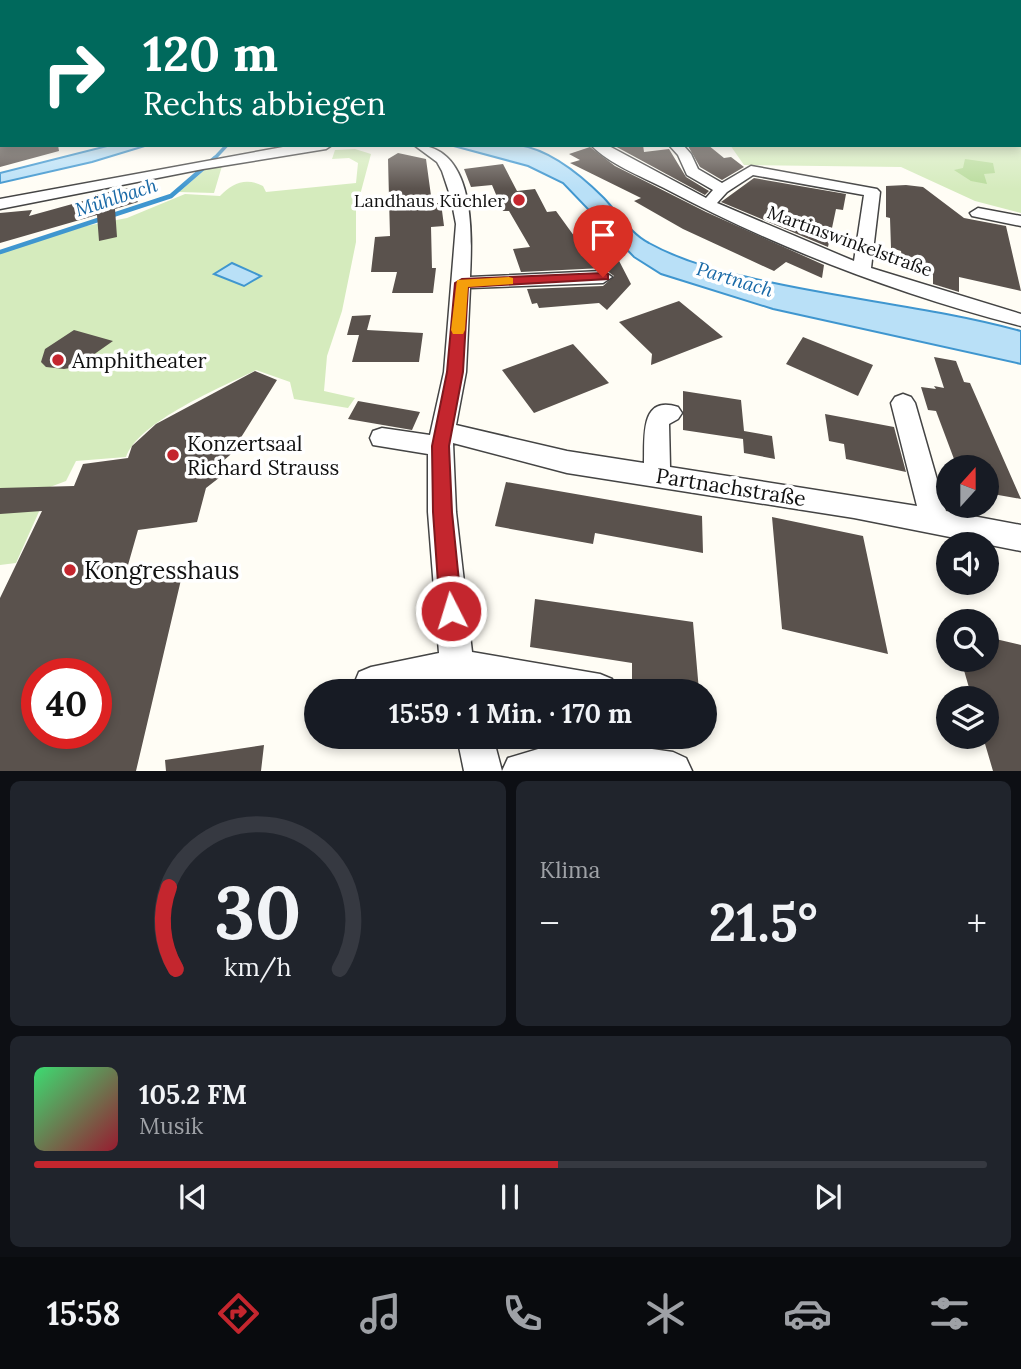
<!DOCTYPE html>
<html lang="de">
<head>
<meta charset="utf-8">
<style>
  body { margin:0; font-family:Lora,serif; background:#20242c; color:#f1f3f6; height:100vh; display:flex; flex-direction:column; font-size:26px; white-space:nowrap }
  * { box-sizing:border-box; margin:0 }
  p { font-size:23px; color:#9ea1a6 }
  .icon { flex:none; width:38px; height:38px; fill:none; stroke:currentColor; stroke-width:2; stroke-linecap:round; stroke-linejoin:round }
  .map { position:relative; height:771px; overflow:hidden }
  .sheet { display:flex; flex-direction:column; gap:10px; padding:10px; background:#0d0f14; flex:1 }
  .sheet>* { flex:none }
  .top-card { position:absolute; left:0px; top:0px; width:1022px; height:147px; box-shadow:0 4px 10px #0003; background:#00695c; color:#fff; overflow:hidden }
  .needle { width:46px; rotate:21deg }
  .controls { position:absolute; left:936px; top:455px; display:grid; gap:14px }
  .controls a { display:grid; place-items:center; width:63px; height:63px; border-radius:50%; background:#171b24; box-shadow:0 4px 10px #0003; font-size:35px }
  .speed { position:absolute; left:21px; top:658px; display:flex; gap:14px; font-size:35px; font-weight:700; text-align:center }
  .speed>* { display:grid; place-content:center; width:91px; height:91px; border-radius:50%; background:#171b24; box-shadow:0 4px 10px #0003; line-height:1 }
  .speed .limit { border:10px solid #d22; background:#fff; color:#111 }
  .pin { position:absolute; display:grid; place-items:center; width:60px; height:60px; color:#fff; margin:-72px -30px; border-radius:50% 50% 50% 0; rotate:-45deg; box-shadow:0 0 7px #0007 }
  .pin .icon { rotate:45deg }
  .me { position:absolute; width:77px; margin:-38px; rotate:355deg; stroke-linejoin:round; filter:drop-shadow(0 0 5px #0008) }
  .turn { display:flex; align-items:center; gap:24px; height:147px; padding:0 28px; font-size:32px }
  .turn .icon { width:91px; height:91px; stroke-width:2.5 }
  .turn b { display:block; font-size:49px; line-height:60px }
  .big { font-size:52px; font-weight:700; line-height:1.1 }
  .sheet .widget { flex:1; display:flex; flex-direction:column; justify-content:center; gap:10px; min-width:0; padding:0 24px; border-radius:10px; background:#20242c }
  .sheet .dial { align-items:center; gap:0 }
  .dial svg { height:182px; overflow:visible; fill:none; stroke:#363941; stroke-width:7; stroke-linecap:round; text-anchor:middle }
  .dial text { fill:#f1f3f6; stroke:none }
  .song { display:flex; align-items:center; gap:21px }
  .cover { width:84px; height:84px; border-radius:10px; background:linear-gradient(135deg,hsl(140 70% 55%),hsl(350 70% 35%)) }
  .played { height:7px; border-radius:4px; background:linear-gradient(90deg,#c4262e 55%,#363941 55%) }
  .keys { display:flex; justify-content:space-around; direction:ltr }
  .heat { display:flex; justify-content:space-between; align-items:center; font-size:38px; direction:ltr }
  .sheet .tiles { flex:1; display:grid; gap:10px; grid-template-columns:1fr 1fr }
  .widget:last-child { grid-column:span 2 }
  .trip { position:absolute; left:304px; top:679px; width:413px; height:70px; border-radius:35px; background:#171b24; box-shadow:0 4px 10px #0003; font-weight:700; line-height:70px; text-align:center }
  .tabs { display:flex; height:112px; justify-content:space-around; align-items:center; background:#090b0e; color:#9ea1a6 }
  .tabs .icon { width:49px; height:49px }
  .tabs .on { color:#c4262e }
  .tabs b { font-size:32px; color:#f1f3f6 }
  .map>svg:first-child { display:block }
</style>
</head>
<body>
<div class="map">
<svg width="1021" height="771" viewBox="0 0 1021 771">
  <rect width="100%" height="100%" fill="#fffdf5"/>
  <!-- green -->
  <path fill="#d5ebbd" d="M 1021,81 L 1021,213 L 975,201 L 901,167 L 744,165 L 730,145 L 1020,145 Z
    M 355,149 L 371,154 L 356,210 L 356,242 L 342,311 L 327,356 L 324,391 L 355,398 L 348,408 L 294,399 L 290,382 L 256,370 C 222,387 139,421 126,457 L 76,461 L 66,481 L 50,487 L 16,563 L 0,565 L 0,252 L 86,226 L 127,218 L 185,194 L 220,196 C 232,183 246,177 263,186 L 266,192 L 356,183 L 358,163 L 349,158 L 332,159 L 335,150 Z
    M 222,166 L 214,193 L 179,192 L 207,168 Z"/>
  <!-- forest -->
  <path fill="#b9dc9c" d="M 965,159 L 993,163 L 995,173 L 984,174 L 987,184 L 971,181 L 954,170 L 963,168 Z"/>
  <!-- water -->
  <path fill="#b9e0f7" stroke="#3f96cf" stroke-width="2" d="M 111,145 L 148,145 L 92,162 L 0,183 L 0,173 Z
    M 450,145 C 472,145 497,142 519,145 C 551,150 582,176 604,198 C 618,213 631,234 649,243 C 685,263 725,272 765,281 C 850,300 937,308 1021,331 L 1021,364 L 773,309 L 661,274 L 634,257 L 563,183 L 528,166 Z
    M 232,263 L 261,276 L 244,286 L 214,274 Z"/>
  <g fill="none" stroke-linecap="round" stroke-linejoin="round">
    <!-- stream-far1 -->
    <path stroke="#3f96cf" stroke-width="3.5" d="M 213,160 L 227,145"/>
    <!-- stream -->
    <path stroke="#3f96cf" stroke-width="4.5" d="M 0,252 L 171,196 L 215,158"/>
  </g>
  <!-- building -->
  <path fill="#5a524d" fill-rule="evenodd" d="M 0,145 L 58,145 L 59,151 L 0,167 Z
    M 613,145 L 643,145 L 644,152 L 669,149 L 686,177 L 709,191 L 705,195 Z
    M 708,145 L 724,158 L 731,157 L 744,167 L 722,180 L 700,167 L 688,146 Z
    M 590,147 L 615,166 L 706,212 L 824,265 L 822,278 L 786,262 L 774,271 L 683,229 L 634,201 L 641,198 L 570,163 L 580,160 L 569,154 Z
    M 398,153 L 426,159 L 432,203 L 441,203 L 444,226 L 431,227 L 432,268 L 436,268 L 433,293 L 392,293 L 397,272 L 371,272 L 375,237 L 390,236 L 388,159 Z
    M 503,164 L 517,191 L 535,189 L 547,212 L 556,211 L 577,240 L 591,239 L 599,255 L 615,253 L 631,284 L 607,310 L 599,303 L 539,308 L 537,303 L 532,304 L 527,289 L 603,286 L 614,276 L 603,268 L 521,272 L 513,249 L 530,247 L 509,211 L 503,211 L 492,185 L 471,187 L 464,169 Z
    M 754,178 L 846,194 L 843,210 L 836,209 L 828,247 L 721,202 Z
    M 906,185 L 923,187 L 964,218 L 1006,226 L 1021,291 L 959,277 L 959,292 L 933,284 L 933,275 L 907,270 L 907,258 L 902,257 L 901,251 L 891,248 L 890,218 L 886,217 L 886,186 Z
    M 134,187 L 138,202 L 115,209 L 117,237 L 99,241 L 97,215 L 0,243 L 0,213 L 32,210 L 29,216 L 94,198 L 93,195 Z
    M 679,301 L 723,337 L 651,365 L 652,354 L 619,322 Z
    M 371,315 L 367,330 L 423,333 L 419,362 L 352,362 L 359,335 L 347,335 L 352,316 Z
    M 74,330 L 113,341 L 76,367 L 64,369 L 46,367 L 41,362 L 45,349 Z
    M 803,337 L 873,365 L 858,396 L 786,364 Z
    M 573,344 L 609,383 L 534,413 L 502,370 Z
    M 934,357 L 956,361 L 964,382 L 970,383 L 1021,499 L 987,493 L 987,467 L 957,467 L 936,411 L 928,410 L 921,387 L 936,389 L 934,386 L 944,388 Z
    M 255,371 L 277,380 L 230,455 L 216,467 L 224,474 L 206,488 L 197,522 L 138,530 L 126,572 L 175,564 L 184,567 L 136,771 L 0,771 L 0,598 L 42,511 L 0,514 L 0,488 L 74,486 L 83,464 L 128,458 L 132,446 L 156,424 ZM 37,674 L 96,674 L 96,733 L 37,733 Z
    M 683,391 L 741,400 L 744,431 L 772,436 L 775,459 L 744,453 L 743,439 L 683,430 Z
    M 358,401 L 420,412 L 412,430 L 348,419 Z
    M 825,414 L 894,427 L 906,472 L 846,459 L 844,444 L 829,441 Z
    M 506,482 L 702,516 L 703,553 L 595,533 L 593,544 L 495,526 Z
    M 772,517 L 863,536 L 888,654 L 782,629 Z
    M 535,599 L 693,622 L 699,691 L 632,691 L 632,663 L 530,647 Z
    M 987,637 L 1021,645 L 1021,771 L 993,771 L 983,737 L 987,737 L 987,698 L 972,698 L 961,660 L 987,660 Z
    M 264,745 L 261,771 L 166,771 L 165,760 Z"/>
  <g fill="none" stroke-linecap="round" stroke-linejoin="round">
    <defs>
      <path id="minor" d="M 0,81 L 2,81 L 0,85 Z
        M 0,111 L 2,111 L 2,119 L 0,119 Z
        M 294,145 L 332,145 L 326,149 L 203,169 L 0,209 L 0,199 Z
        M 414,145 C 476,145 472,233 470,277 L 603,271 L 612,277 L 603,283 L 470,288 L 466,372 L 456,425 L 567,451 L 644,463 C 645,439 639,394 678,407 L 682,413 L 678,419 L 669,424 L 670,467 L 917,506 L 891,403 L 895,397 L 903,394 L 911,397 L 915,403 L 946,511 L 1021,525 L 1021,551 L 854,518 L 567,473 L 453,443 L 456,512 L 472,652 L 600,674 L 612,679 L 617,691 L 504,691 L 480,687 L 481,691 L 447,691 L 445,685 L 418,691 L 357,691 L 354,684 L 359,672 L 371,667 L 439,653 L 428,512 L 428,454 L 373,445 L 370,438 L 373,431 L 382,428 L 430,435 L 444,372 L 456,224 L 451,198 L 442,171 L 437,162 Z
        M 591,145 L 607,145 L 706,198 L 713,190 L 687,175 L 678,155 L 669,145 L 683,145 L 691,154 L 698,169 L 722,183 L 751,166 L 877,189 L 880,192 L 871,268 L 1021,314 L 1021,326 C 897,294 777,248 664,188 C 641,176 609,164 591,145 ZM 753,175 L 864,195 L 854,261 L 717,203 L 727,192 Z
        M 978,208 L 1021,216 L 1021,226 L 972,216 L 970,213 Z
        M 457,737 L 493,737 L 502,771 L 464,771 Z
        M 575,738 L 673,752 L 686,758 L 692,771 L 502,771 L 508,758 Z"/>
      <path id="major" d="M 0,132 L 2,132 L 2,142 L 0,142 Z"/>
    </defs>
    <!-- minor casing -->
    <use href="#minor" stroke="#444" stroke-width="3"/>
    <!-- major casing -->
    <use href="#major" stroke="#222" stroke-width="3"/>
    <!-- minor -->
    <use href="#minor" fill="#fff" fill-rule="evenodd"/>
    <!-- major -->
    <use href="#major" fill="#f9d66b" fill-rule="evenodd"/>
  </g>
  <!-- sky -->
  <linearGradient id="sky" x2="0" y2="1"><stop stop-color="#95c6ee"/><stop offset="0.43" stop-color="#fffefa"/><stop offset="1" stop-color="#fffefa" stop-opacity="0"/></linearGradient>
  <rect width="1021" height="189" fill="url(#sky)"/>
  <!-- route -->
  <path fill="#c4262e" stroke="#7f191e" stroke-width="2" d="M 603,273 L 608,274 L 608,279 L 468,287 L 463,372 L 449,446 L 452,512 L 462,611 L 458,619 L 451,622 L 443,619 L 440,611 L 433,512 L 432,446 L 447,372 L 455,283 L 462,279 Z"/>
  <!-- slow -->
  <path fill="#f59e0b" d="M 509,277 L 513,278 L 513,284 L 468,287 L 465,330 L 463,334 L 453,334 L 451,330 L 457,280 Z"/>
  <!-- markers -->
  <g fill="#c4262e" stroke="#fff" stroke-width="2.5">
    <circle cx="519" cy="200" r="7"/>
    <circle cx="58" cy="360" r="7"/>
    <circle cx="173" cy="455" r="7"/>
    <circle cx="70" cy="570" r="7"/>
  </g>
  <g text-anchor="middle" dominant-baseline="central" stroke-width="7" stroke-linejoin="round" paint-order="stroke">
    <!-- far-poi labels -->
    <g font-size="18" fill="#111" stroke="#fff" text-anchor="end">
      <text x="505" y="200">Landhaus Küchler</text>
    </g>
    <!-- far-street labels -->
    <g font-size="18" fill="#111" stroke="#fff">
      <text transform="translate(850 241) rotate(20)">Martinswinkelstraße</text>
    </g>
    <!-- far-water labels -->
    <g font-size="19" font-style="italic" fill="#1768a6" stroke="#fff">
      <text transform="translate(116 197) rotate(-18)">Mühlbach</text>
      <text transform="translate(735 279) rotate(17)">Partnach</text>
    </g>
    <!-- poi labels -->
    <g font-size="21" fill="#111" stroke="#fff" text-anchor="start">
      <text x="72" y="360">Amphitheater</text>
      <text x="187" y="443">Konzertsaal<tspan x="187" dy="24">Richard Strauss</tspan></text>
    </g>
    <!-- street labels -->
    <g font-size="21" fill="#111" stroke="#fff">
      <text transform="translate(731 487) rotate(9)">Partnachstraße</text>
    </g>
    <!-- near-poi labels -->
    <g font-size="24" fill="#111" stroke="#fff" text-anchor="start">
      <text x="84" y="570">Kongresshaus</text>
    </g>
  </g>
</svg>
<div class="controls">
<a><svg class="needle" viewBox="-14 -14 28 28"><path d="M0-13l5 13h-10z" fill="#e53935"/><path d="M0 13l5-13h-10z" fill="#9ea1a6"/></svg></a>
<a><svg class="icon" aria-label="sound" viewBox="0 0 24 24"><path d="M4 9h4l5-4v14l-5-4H4zM17 9q2 3 0 6"/></svg></a>
<a><svg class="icon" aria-label="search" viewBox="0 0 24 24"><circle cx="10" cy="10" r="6"/><path d="M15 15l6 6"/></svg></a>
<a><svg class="icon" aria-label="layers" viewBox="0 0 24 24"><path d="M12 4l9 5-9 5-9-5zM3 14l9 5 9-5"/></svg></a>
</div>
<div class="speed"><div class="limit">40</div></div>
<div class="pin" style="left:603px;top:277px;background:#d93025"><svg class="icon" aria-label="arrive" viewBox="0 0 24 24"><path d="M6 21V4h12l-3 4 3 4H6"/></svg></div>
<svg class="me" style="left:451px;top:611px" viewBox="-20 -20 40 40"><circle r="17" fill="#c4262e" stroke="#fff" stroke-width="3"/><path d="M0-11L8 9 0 5-8 9z" fill="#fff"/></svg>
<div class="trip">15:59 · 1 Min. · 170 m</div>
<div class="top-card">
<div class="turn"><svg class="icon" aria-label="right" viewBox="0 0 24 24"><path d="M7 20v-9h11M14 6l5 5-5 5"/></svg><div><b>120 m</b>Rechts abbiegen</div></div>
</div>
</div>
<section class="sheet">
<div class="tiles">
<div class="widget dial"><svg viewBox="0 0 100 80">
<path d="M14 69A42 42 0 1 1 86 69"/>
<path d="M14 69A42 42 0 0 1 11 33" stroke="#c4262e"/>
<text x="50" y="56" font-size="32" font-weight="700">30</text>
<text x="50" y="72" font-size="11">km/h</text>
</svg></div>
<div class="widget"><p>Klima</p>
<div class="heat"><a>−</a><b class="big">21.5°</b><a>+</a></div>
</div>
<div class="widget">
<div class="song"><i class="cover"></i><div><b>105.2 FM</b><p>Musik</p></div></div>
<div class="played"></div>
<div class="keys"><svg class="icon" aria-label="previous" viewBox="0 0 24 24"><path d="M18 5L8 12l10 7zM5 5v14"/></svg><svg class="icon" aria-label="pause" viewBox="0 0 24 24"><path d="M8 5v14M16 5v14"/></svg><svg class="icon" aria-label="next" viewBox="0 0 24 24"><path d="M6 5l10 7-10 7zM19 5v14"/></svg></div>
</div>
</div>
</section>
<nav class="tabs">
<b>15:58</b>
<svg class="icon on" aria-label="directions" viewBox="0 0 24 24"><path d="M12 3l9 9-9 9-9-9zM9 14v-3h6M13 9l2 2-2 2"/></svg>
<svg class="icon" aria-label="music" viewBox="0 0 24 24"><path d="M9 18V5l10-2v13"/><circle cx="6" cy="18" r="3"/><circle cx="16" cy="16" r="3"/></svg>
<svg class="icon" aria-label="phone" viewBox="0 0 24 24"><path d="M5 4h4l2 5-3 2q2 4 5 5l2-3 5 2v4C11 20 4 13 5 4z"/></svg>
<svg class="icon" aria-label="climate" viewBox="0 0 24 24"><path d="M12 3v18M4 7l16 10M4 17L20 7"/></svg>
<svg class="icon" aria-label="car" viewBox="0 0 24 24"><path d="M5 17H2v-5l4-1 3-4h7l3 4 3 1v5h-3M9 17h6M6 11h13"/><circle cx="7" cy="17" r="2"/><circle cx="17" cy="17" r="2"/></svg>
<svg class="icon" aria-label="filters" viewBox="0 0 24 24"><path d="M4 7h16M4 17h16"/><circle cx="9" cy="7" r="2"/><circle cx="15" cy="17" r="2"/></svg>
</nav>
</body>
</html>
